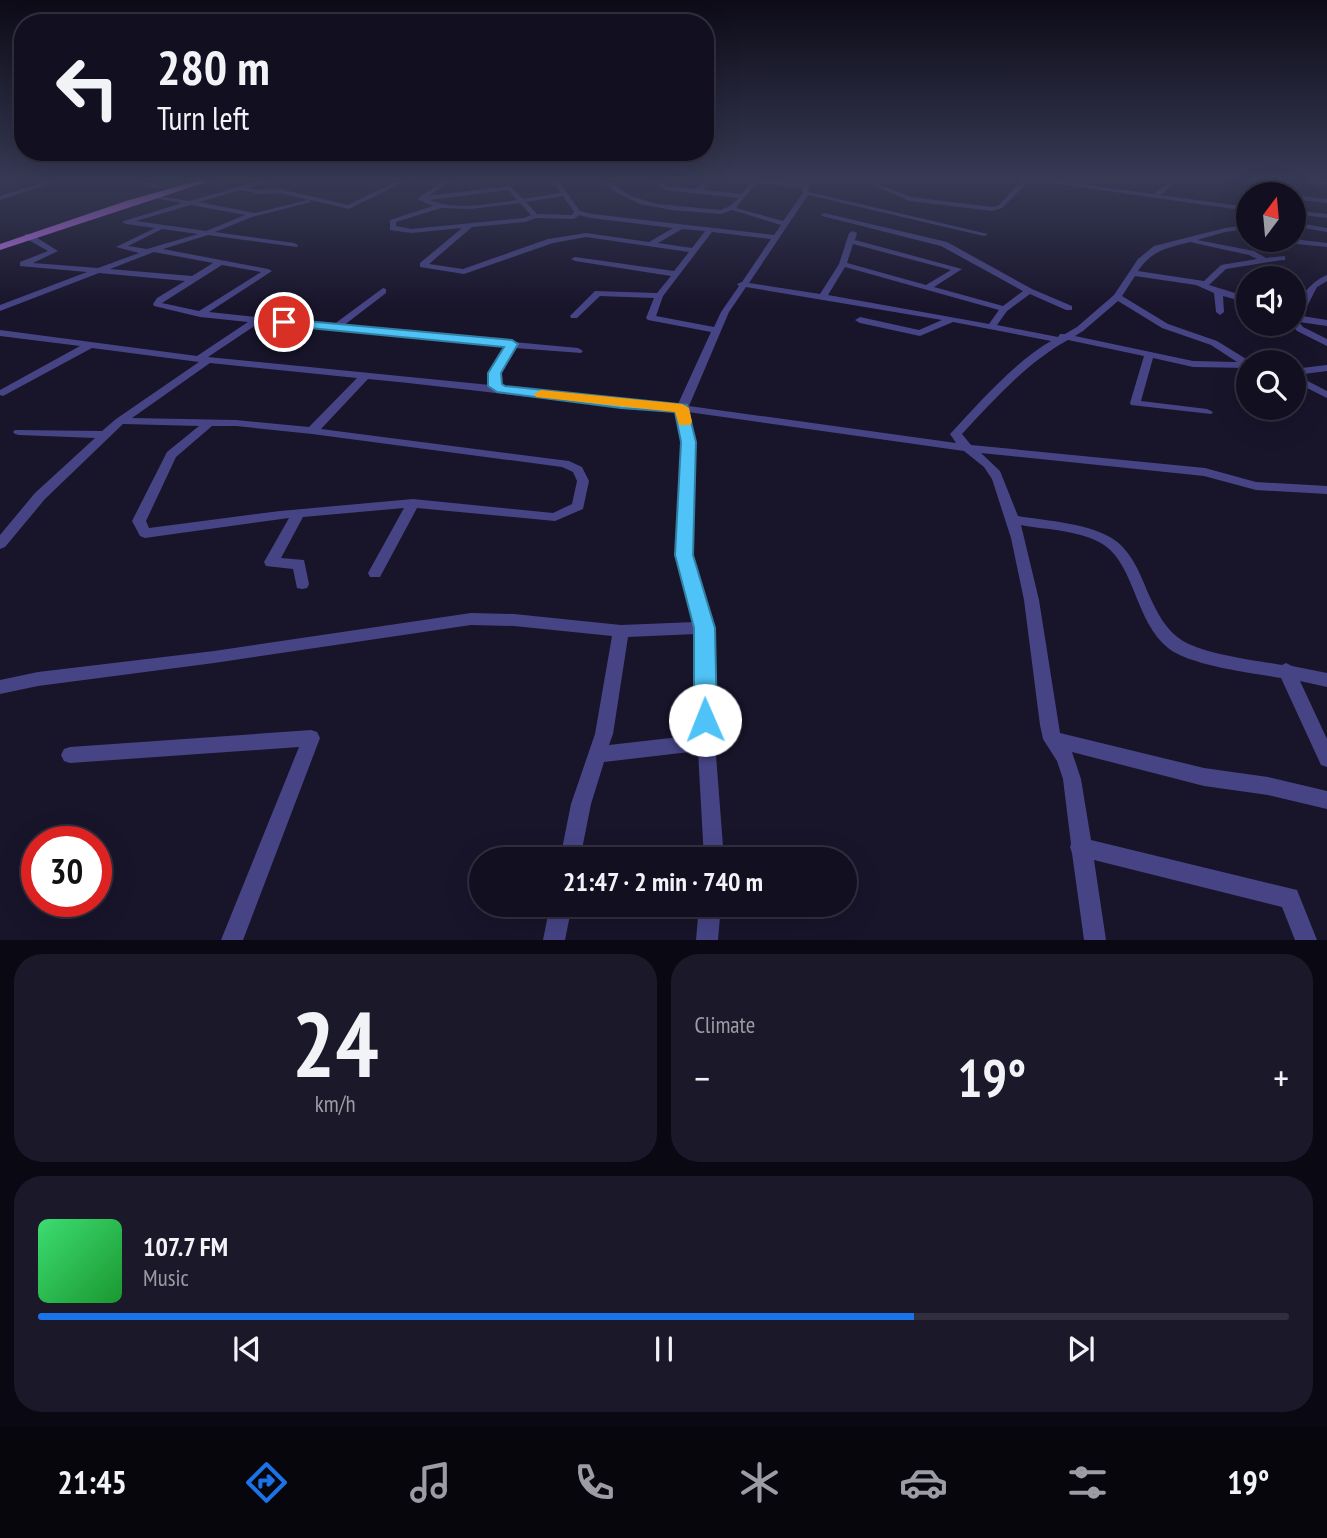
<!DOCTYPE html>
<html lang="en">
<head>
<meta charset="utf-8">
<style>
  body { margin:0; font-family:"PT Sans Narrow",sans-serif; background:#1b1829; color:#f1f3f6; height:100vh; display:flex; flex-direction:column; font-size:26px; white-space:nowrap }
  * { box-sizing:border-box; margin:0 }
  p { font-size:23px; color:#9c9ca5 }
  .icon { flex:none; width:38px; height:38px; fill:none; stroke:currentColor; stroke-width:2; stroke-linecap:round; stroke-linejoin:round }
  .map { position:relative; height:940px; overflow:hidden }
  .drawer { display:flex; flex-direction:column; gap:14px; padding:14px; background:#0a0812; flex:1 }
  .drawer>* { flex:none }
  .hud { position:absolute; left:14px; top:14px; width:700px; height:147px; border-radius:28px; box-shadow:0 7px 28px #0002,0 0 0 2px #312f3e; background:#120f20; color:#f1f3f6; overflow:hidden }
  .needle { width:46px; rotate:16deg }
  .fabs { position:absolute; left:1236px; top:182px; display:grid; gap:14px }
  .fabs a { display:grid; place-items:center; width:70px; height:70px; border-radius:50%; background:#120f20; box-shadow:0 7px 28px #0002,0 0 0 2px #312f3e; font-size:35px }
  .speed { position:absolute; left:21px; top:826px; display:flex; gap:14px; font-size:35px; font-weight:700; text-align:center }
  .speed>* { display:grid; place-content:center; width:91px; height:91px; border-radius:50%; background:#120f20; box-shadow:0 7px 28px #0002,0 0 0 2px #312f3e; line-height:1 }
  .speed .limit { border:10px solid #d22; background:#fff; color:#111 }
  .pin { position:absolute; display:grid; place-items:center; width:60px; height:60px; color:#fff; margin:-30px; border:4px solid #fff; border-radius:50%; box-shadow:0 2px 7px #0007 }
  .me { position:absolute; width:77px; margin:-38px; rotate:359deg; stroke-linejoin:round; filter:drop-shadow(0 0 5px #0008) }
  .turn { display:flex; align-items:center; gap:24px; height:147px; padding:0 28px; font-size:32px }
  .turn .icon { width:91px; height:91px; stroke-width:2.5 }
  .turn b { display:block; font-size:49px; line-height:60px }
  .big { font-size:52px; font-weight:600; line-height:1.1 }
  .drawer .widget { flex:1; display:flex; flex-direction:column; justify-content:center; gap:10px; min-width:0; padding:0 24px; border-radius:28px; background:#1b1829 }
  .drawer .dial { align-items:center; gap:0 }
  .dial b { font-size:91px; line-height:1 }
  .song { display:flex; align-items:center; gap:21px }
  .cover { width:84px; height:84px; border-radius:10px; background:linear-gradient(135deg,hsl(140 70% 55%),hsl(130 70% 35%)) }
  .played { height:7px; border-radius:4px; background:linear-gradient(90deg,#1a73e8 70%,#312f3e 70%) }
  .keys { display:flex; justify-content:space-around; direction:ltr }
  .heat { display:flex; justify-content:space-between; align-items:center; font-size:38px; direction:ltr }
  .drawer .tiles { flex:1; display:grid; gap:14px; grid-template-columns:1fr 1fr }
  .widget:last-child { grid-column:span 2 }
  .trip { position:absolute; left:469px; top:847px; width:388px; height:70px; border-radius:35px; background:#120f20; box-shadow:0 7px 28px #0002,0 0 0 2px #312f3e; font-weight:600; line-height:70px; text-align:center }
  .dock { display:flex; height:112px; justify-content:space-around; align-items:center; background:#07060d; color:#9c9ca5 }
  .dock .icon { width:49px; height:49px }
  .dock .selected { color:#1a73e8 }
  .dock b { font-size:32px; color:#f1f3f6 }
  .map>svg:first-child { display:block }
</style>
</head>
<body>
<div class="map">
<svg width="1327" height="940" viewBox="0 0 1327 940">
  <rect width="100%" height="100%" fill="#18142a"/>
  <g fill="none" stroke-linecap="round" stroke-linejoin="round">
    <!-- minor -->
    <path fill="#464485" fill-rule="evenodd" d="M 58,178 L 66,178 L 0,200 L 0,196 Z
      M 125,178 L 133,178 L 161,186 L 158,188 Z
      M 269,178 L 277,178 L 247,188 L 259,190 L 280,189 L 348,205 L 403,178 L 445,180 L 449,178 L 456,178 L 428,196 L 510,186 L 523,199 L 561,193 L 550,178 L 556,178 L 580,211 L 592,214 L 774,235 L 781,225 L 732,210 L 721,214 L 672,210 L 640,204 L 612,190 L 598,178 L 604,178 L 630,196 L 657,204 L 721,210 L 730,206 L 739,198 L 665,190 L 648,178 L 654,178 L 667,186 L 696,189 L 708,178 L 714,178 L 703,190 L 742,194 L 753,178 L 803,184 L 808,178 L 814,178 L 808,186 L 809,192 L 988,234 L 984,236 L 808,195 L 749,283 L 820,294 L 839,264 L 849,233 L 853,231 L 857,233 L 855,240 L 962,269 L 934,287 L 1003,306 L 1023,291 L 941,246 L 822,216 L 821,215 L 824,213 L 947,242 L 1032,289 L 1072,306 L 1072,310 L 1066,310 L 1030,294 L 1007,311 L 997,325 L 1058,337 L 1060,334 L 1065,334 L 1077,327 L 1114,295 L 1138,259 L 1154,246 L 1225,228 L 1248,225 L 1248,229 L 1225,232 L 1197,240 L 1254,251 L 1266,258 L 1285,256 L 1285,260 L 1282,260 L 1226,269 L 1209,285 L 1248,297 L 1248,303 L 1223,296 L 1224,312 L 1220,315 L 1216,312 L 1214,293 L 1196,285 L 1135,276 L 1122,296 L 1168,324 L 1217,341 L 1251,362 L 1248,362 L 1248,368 L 1193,367 L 1153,358 L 1141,401 L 1207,409 L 1213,412 L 1211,414 L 1131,405 L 1130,403 L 1144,356 L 1068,340 C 1026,363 994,400 962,434 L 971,445 L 1205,468 L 1256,482 L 1327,486 L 1327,494 L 1256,490 L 1204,476 L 981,453 L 1000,471 L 1018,516 C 1047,521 1092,523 1116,541 C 1133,554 1141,576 1149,595 C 1157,612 1166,631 1183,641 C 1207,655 1254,660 1282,665 L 1286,663 L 1292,666 L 1327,673 L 1327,687 L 1300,681 L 1327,739 L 1327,767 L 1321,765 L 1281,678 C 1252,673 1191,666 1168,648 C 1135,621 1135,566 1104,545 C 1081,530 1047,530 1021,525 L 1039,600 L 1060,733 L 1204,768 L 1268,777 L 1327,791 L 1327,809 L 1268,795 L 1204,786 L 1072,752 L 1081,779 L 1091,840 L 1297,890 L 1317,940 L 1295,940 L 1282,907 L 1094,860 L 1106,940 L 1084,940 L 1072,853 L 1070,847 L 1071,844 L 1063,779 L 1057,761 L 1043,739 L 1040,725 L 1024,600 L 1011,538 L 992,479 L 984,467 L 964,451 L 688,412 L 695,442 L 691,555 L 712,628 L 715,742 L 724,859 L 704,859 L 698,751 L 604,762 L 591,804 L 580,859 L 560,859 L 571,804 L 595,734 L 612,636 L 514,626 L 471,625 L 214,663 L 38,686 L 0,694 L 0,680 L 38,672 L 214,651 L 471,613 L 514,614 L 621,625 L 695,622 L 677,555 L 683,442 L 677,411 C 574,404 471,389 368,379 L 321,429 L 569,461 L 582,467 L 589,481 L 583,509 L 555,521 L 417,508 L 380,577 L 370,577 L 368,573 L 404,508 L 303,517 L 281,558 L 304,560 L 309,584 L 307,588 L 302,589 L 297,588 L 293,569 L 266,566 L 264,562 L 289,518 L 145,538 L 140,536 L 132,521 L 167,452 L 199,426 L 123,424 L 45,499 L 5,547 L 0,549 L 0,535 L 35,493 L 95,438 L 19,435 L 15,434 L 13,432 L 15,430 L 102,431 L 116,419 L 199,362 L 92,348 L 3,396 L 0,395 L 0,390 L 80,346 L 0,336 L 0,330 L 197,356 L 248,322 L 200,317 L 154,306 L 153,304 L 157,298 L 185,281 L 99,273 L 0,311 L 0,305 L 87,272 L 20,266 L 20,262 L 48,251 L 25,238 L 25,234 L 31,234 L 58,251 L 33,263 L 98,268 L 139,253 L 116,247 L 155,228 L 126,224 L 122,222 L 124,221 L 182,203 L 150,197 L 150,195 L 190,201 ZM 408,180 L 440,183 L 417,199 L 433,206 L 390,220 L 390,230 L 411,233 L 462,228 L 420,263 L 420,267 L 464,274 L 553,243 L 586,237 L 689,252 L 674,271 L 575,257 L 571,259 L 575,261 L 671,276 L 657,293 L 595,291 L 570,316 L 571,318 L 577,318 L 600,296 L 654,298 L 646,318 L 648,320 L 711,332 L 678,404 L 621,401 L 505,387 L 500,385 L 500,373 L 515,348 L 581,353 L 583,351 L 578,348 L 343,326 L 386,293 L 386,289 L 383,288 L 333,325 L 209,312 L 272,271 L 268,269 L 163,249 L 208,235 L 297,247 L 298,245 L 294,243 L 215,232 L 252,217 L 311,202 L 308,200 L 255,213 L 199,202 L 241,190 L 259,194 L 280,193 L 349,209 ZM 756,183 L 802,188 L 803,193 L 783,221 L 736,208 ZM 508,190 L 517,200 C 489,204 456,211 429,200 ZM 563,196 L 574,212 L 572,215 L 537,214 L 526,202 ZM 520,203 L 531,215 L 524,218 L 411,229 L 396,226 L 396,222 L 441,208 L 470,209 ZM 191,205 L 245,215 L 206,231 L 136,221 ZM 579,215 L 591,218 L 673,228 L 649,242 L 586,233 L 548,239 L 463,269 L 429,264 L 472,227 L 525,222 L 536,218 L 574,219 ZM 162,229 L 198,234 L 147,249 L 128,246 ZM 682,229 L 705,231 L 692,248 L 658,243 ZM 712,232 L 771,239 L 742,282 L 737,284 L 739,286 L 721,312 L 714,327 L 656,316 L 663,296 ZM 1190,242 L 1249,255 L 1257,259 L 1221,265 L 1204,281 L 1138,271 C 1152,250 1167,248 1190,242 ZM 853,244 L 951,270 L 926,285 L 847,263 ZM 154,252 L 213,263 L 192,276 L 110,269 ZM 222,265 L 261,272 L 199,311 L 162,303 ZM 845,267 L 999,310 L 989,324 L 828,295 ZM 746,287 L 942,320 L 919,330 L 860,317 L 855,320 L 860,323 L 920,336 L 953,322 L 1051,341 C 1017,360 979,403 952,432 L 950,434 L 956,443 L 689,406 L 729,312 ZM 1118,301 L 1162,328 L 1211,345 L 1237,362 L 1193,361 L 1075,336 L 1083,331 ZM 259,323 L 505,347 L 490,373 L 490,385 L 208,357 ZM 210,363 L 357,378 L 309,427 L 236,420 L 132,418 ZM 212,426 L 236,426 L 312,434 L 562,467 L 573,472 L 577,481 L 572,504 L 553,513 L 413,499 L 280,511 L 149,528 L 146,521 L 176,457 ZM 696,634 L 697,735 L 609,745 L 613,734 L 628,637 Z
      M 856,178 L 863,178 L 911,197 L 992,207 L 998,206 L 1024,178 L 1037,178 L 1153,194 L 1175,178 L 1181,178 L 1160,195 L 1248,207 L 1248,211 L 1030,180 L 1002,208 L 992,211 L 910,201 Z
      M 1281,178 L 1294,178 L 1327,182 L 1327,186 Z
      M 1251,190 L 1274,194 L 1249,193 L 1249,191 Z
      M 1293,195 L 1327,199 L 1327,203 L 1293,199 Z
      M 1293,210 L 1327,214 L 1327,218 L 1293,214 Z
      M 1293,222 L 1327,228 L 1327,232 L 1293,226 Z
      M 1293,239 L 1327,243 L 1327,247 L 1276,242 L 1272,240 Z
      M 1327,275 L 1327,281 L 1317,287 L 1302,316 L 1327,320 L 1327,326 L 1299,322 L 1303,327 L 1327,339 L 1327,346 L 1297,331 L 1291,324 L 1293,324 C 1293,304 1309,282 1327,275 Z
      M 1327,365 L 1327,371 L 1296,375 L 1327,391 L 1327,398 L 1293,381 L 1293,369 Z
      M 311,730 L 317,732 L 320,738 L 243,940 L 221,940 L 299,747 L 70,763 L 64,761 L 61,755 L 64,749 L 70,747 Z
      M 550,905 L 572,905 L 565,940 L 543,940 Z
      M 699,905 L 721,905 L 718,940 L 696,940 Z"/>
    <!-- major -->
    <path fill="#c172f2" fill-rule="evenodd" d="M 208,178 L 219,178 L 0,250 L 0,244 L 126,201 Z"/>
  </g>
  <!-- sky -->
  <linearGradient id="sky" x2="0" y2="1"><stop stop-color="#0d0b17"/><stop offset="0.58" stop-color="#373a55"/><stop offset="1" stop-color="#373a55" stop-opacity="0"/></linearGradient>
  <rect width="1327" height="309" fill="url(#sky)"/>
  <!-- route -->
  <path fill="#4fc3f7" stroke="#337fa1" stroke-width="2" d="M 284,319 L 512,340 L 518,344 L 501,373 L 502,384 L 505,386 L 687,405 L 696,442 L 693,555 L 715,628 L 717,720 L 713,727 L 705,729 L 697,727 L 694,720 L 694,628 L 675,555 L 681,442 L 675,412 L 621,408 L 497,392 L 488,386 L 488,373 L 504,347 L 279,325 L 278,322 Z"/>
  <!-- slow -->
  <path fill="#f59e0b" d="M 541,390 L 682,404 L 689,408 L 692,422 L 690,425 L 679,425 L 675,412 L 536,397 L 534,394 Z"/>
</svg>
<div class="fabs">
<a><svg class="needle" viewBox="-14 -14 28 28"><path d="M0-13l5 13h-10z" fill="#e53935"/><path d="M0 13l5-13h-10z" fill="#9c9ca5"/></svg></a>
<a><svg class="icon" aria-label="sound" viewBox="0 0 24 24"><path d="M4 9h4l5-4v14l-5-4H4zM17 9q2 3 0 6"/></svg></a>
<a><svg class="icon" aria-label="search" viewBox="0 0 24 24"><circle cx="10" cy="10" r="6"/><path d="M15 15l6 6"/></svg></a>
</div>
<div class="speed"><div class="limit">30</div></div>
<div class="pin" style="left:284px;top:322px;background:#d93025"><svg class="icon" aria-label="arrive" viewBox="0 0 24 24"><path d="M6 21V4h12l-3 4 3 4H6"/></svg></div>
<svg class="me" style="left:705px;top:720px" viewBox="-20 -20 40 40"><circle r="19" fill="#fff"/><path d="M0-13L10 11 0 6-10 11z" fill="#4fc3f7"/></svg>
<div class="trip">21:47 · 2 min · 740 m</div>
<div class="hud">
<div class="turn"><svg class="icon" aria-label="left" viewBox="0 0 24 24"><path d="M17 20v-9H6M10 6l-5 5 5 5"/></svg><div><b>280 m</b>Turn left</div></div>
</div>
</div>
<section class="drawer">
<div class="tiles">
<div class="widget dial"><b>24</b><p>km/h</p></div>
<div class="widget"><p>Climate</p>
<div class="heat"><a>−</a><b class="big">19°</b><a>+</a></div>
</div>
<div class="widget">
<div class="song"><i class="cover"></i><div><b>107.7 FM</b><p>Music</p></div></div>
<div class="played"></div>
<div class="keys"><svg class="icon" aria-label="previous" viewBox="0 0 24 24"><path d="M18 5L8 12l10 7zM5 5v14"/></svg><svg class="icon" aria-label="pause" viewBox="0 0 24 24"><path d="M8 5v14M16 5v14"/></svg><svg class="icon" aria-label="next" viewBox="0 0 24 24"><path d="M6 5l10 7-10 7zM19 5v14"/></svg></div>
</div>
</div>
</section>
<nav class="dock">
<b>21:45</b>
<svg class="icon selected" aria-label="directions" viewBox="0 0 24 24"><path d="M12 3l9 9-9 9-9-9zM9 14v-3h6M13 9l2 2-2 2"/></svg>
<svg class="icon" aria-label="music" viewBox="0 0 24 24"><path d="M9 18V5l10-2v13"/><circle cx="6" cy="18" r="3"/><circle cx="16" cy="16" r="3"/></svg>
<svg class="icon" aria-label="phone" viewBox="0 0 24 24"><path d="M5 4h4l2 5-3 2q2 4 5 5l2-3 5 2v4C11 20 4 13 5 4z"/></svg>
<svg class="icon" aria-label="climate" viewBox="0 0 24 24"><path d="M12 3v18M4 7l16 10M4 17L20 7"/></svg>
<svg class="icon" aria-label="car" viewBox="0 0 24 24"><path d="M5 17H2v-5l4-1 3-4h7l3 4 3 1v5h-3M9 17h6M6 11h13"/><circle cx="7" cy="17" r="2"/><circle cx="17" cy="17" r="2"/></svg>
<svg class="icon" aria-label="filters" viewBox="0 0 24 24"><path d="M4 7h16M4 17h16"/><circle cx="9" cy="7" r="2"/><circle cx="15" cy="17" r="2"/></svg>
<b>19°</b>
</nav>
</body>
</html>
